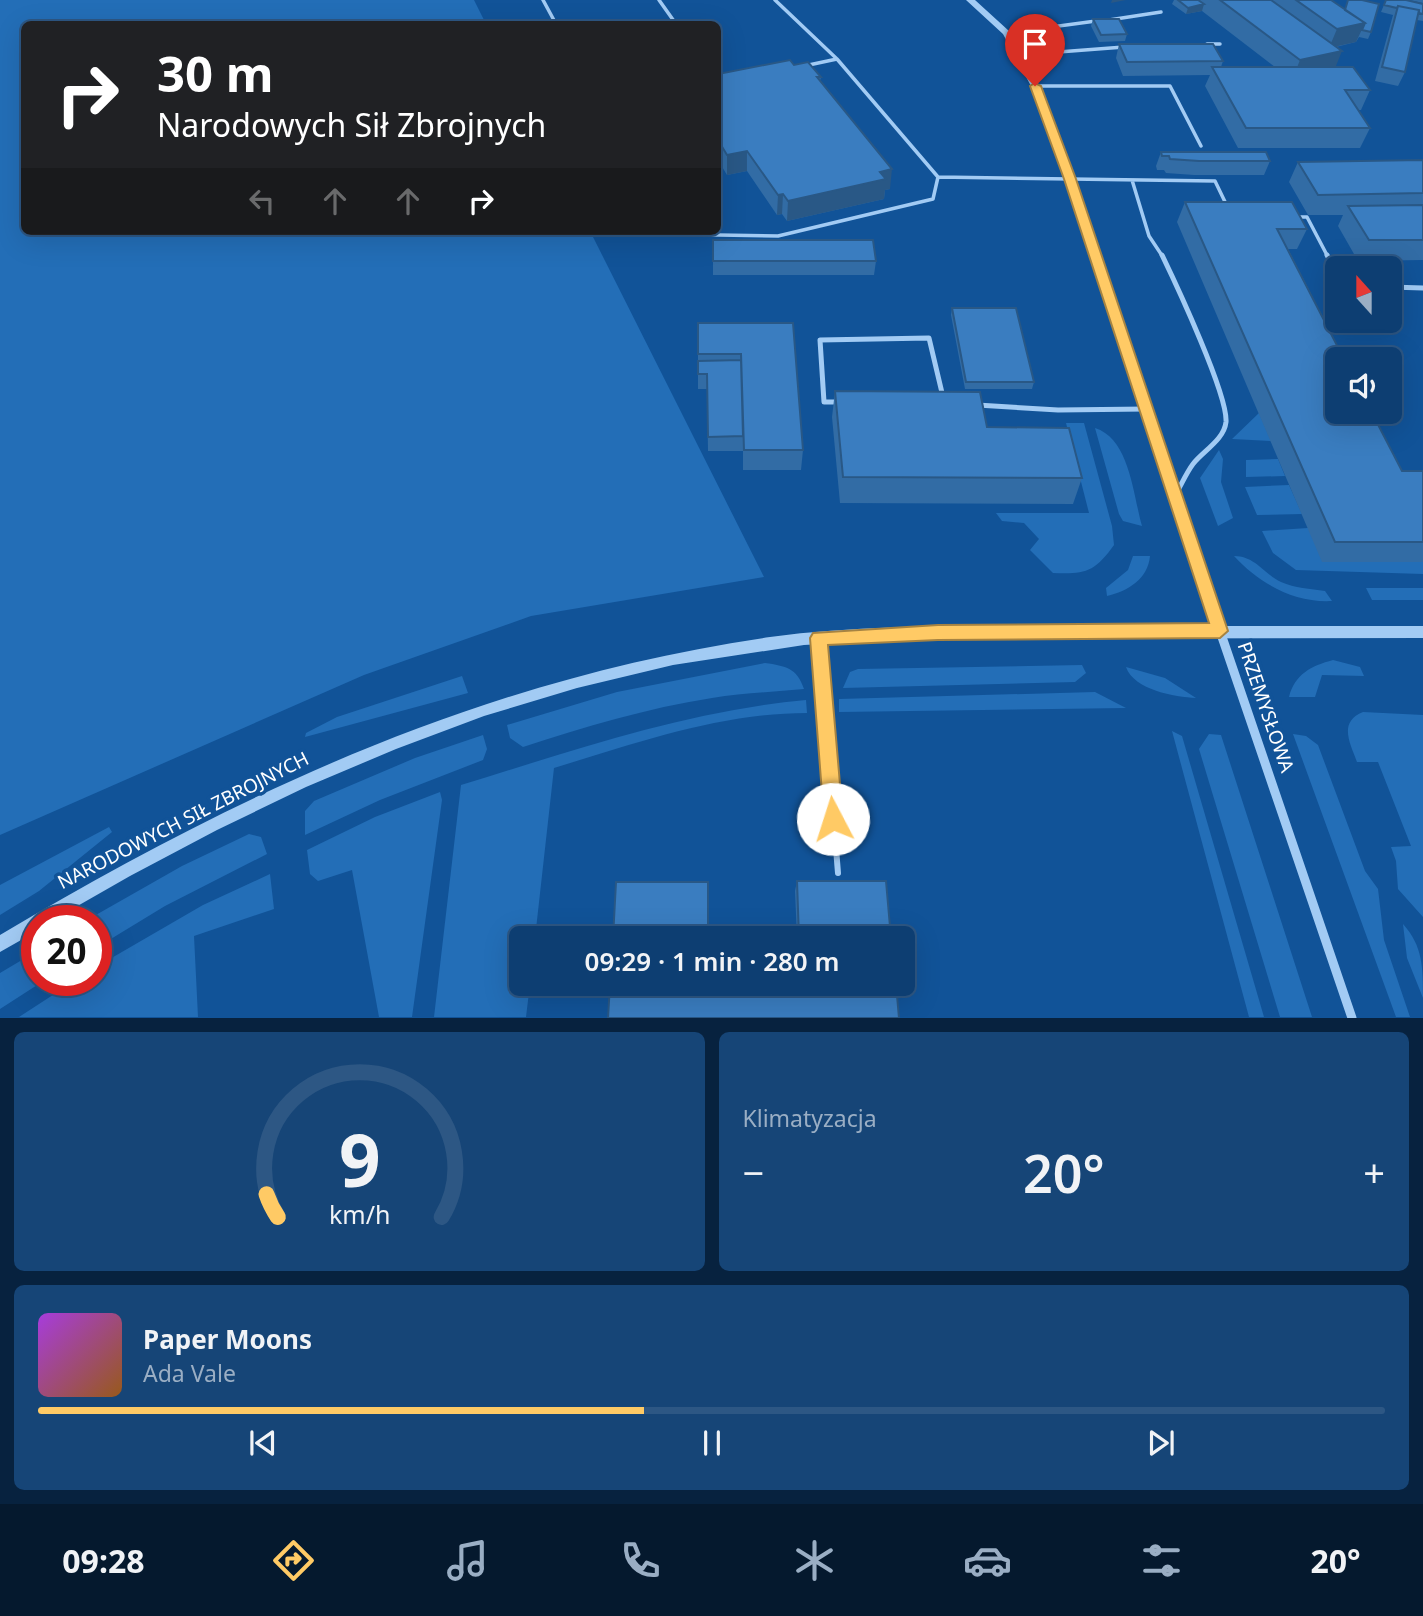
<!DOCTYPE html>
<html lang="pl">
<head>
<meta charset="utf-8">
<style>
  body { margin:0; font-family:"Noto Sans",sans-serif; background:#164577; color:#f1f3f6; height:100vh; display:flex; flex-direction:column; font-size:26px; white-space:nowrap }
  * { box-sizing:border-box; margin:0 }
  p { font-size:23px; color:#9aaec4 }
  .icon { flex:none; width:38px; height:38px; fill:none; stroke:currentColor; stroke-width:2; stroke-linecap:round; stroke-linejoin:round }
  .map { position:relative; height:1018px; overflow:hidden }
  .drawer { display:flex; flex-direction:column; gap:14px; padding:14px; background:#07223f; flex:1 }
  .drawer>* { flex:none }
  .hud { position:absolute; left:21px; top:21px; width:700px; height:214px; border-radius:10px; box-shadow:0 7px 28px #0002,0 0 0 2px #2d5784; background:#202124; color:#fff; overflow:hidden }
  .needle { width:46px; rotate:339deg }
  .controls { position:absolute; left:1325px; top:256px; display:grid; gap:14px }
  .controls a { display:grid; place-items:center; width:77px; height:77px; border-radius:10px; background:#0d3e72; box-shadow:0 7px 28px #0002,0 0 0 2px #2d5784; font-size:35px }
  .speed { position:absolute; left:21px; top:905px; display:flex; gap:14px; font-size:35px; font-weight:700; text-align:center }
  .speed>* { display:grid; place-content:center; width:91px; height:91px; border-radius:50%; background:#0d3e72; box-shadow:0 7px 28px #0002,0 0 0 2px #2d5784; line-height:1 }
  .speed .limit { border:10px solid #d22; background:#fff; color:#111 }
  .pin { position:absolute; display:grid; place-items:center; width:60px; height:60px; color:#fff; margin:-72px -30px; border-radius:50% 50% 50% 0; rotate:-45deg; box-shadow:0 0 7px #0007 }
  .pin .icon { rotate:45deg }
  .me { position:absolute; width:77px; margin:-38px; rotate:355deg; stroke-linejoin:round; filter:drop-shadow(0 0 5px #0008) }
  .turn { display:flex; align-items:center; gap:24px; height:147px; padding:0 21px; font-size:32px }
  .turn .icon { width:91px; height:91px; stroke-width:2.5 }
  .turn b { display:block; font-size:49px; line-height:60px }
  .lanes { display:flex; align-items:center; height:66px; padding:0 21px; background:#0003; justify-content:center; gap:35px; direction:ltr }
  .lanes .off { opacity:.35 }
  .big { font-size:52px; font-weight:600; line-height:1.1 }
  .drawer .tile { flex:1; display:flex; flex-direction:column; justify-content:center; gap:10px; min-width:0; padding:0 24px; border-radius:10px; background:#164577 }
  .drawer .dial { align-items:center; gap:0 }
  .dial svg { height:182px; overflow:visible; fill:none; stroke:#2d5784; stroke-width:7; stroke-linecap:round; text-anchor:middle }
  .dial text { fill:#f1f3f6; stroke:none }
  .song { display:flex; align-items:center; gap:21px }
  .cover { width:84px; height:84px; border-radius:10px; background:linear-gradient(135deg,hsl(280 70% 55%),hsl(30 70% 35%)) }
  .played { height:7px; border-radius:4px; background:linear-gradient(90deg,#ffca65 45%,#2d5784 45%) }
  .keys { display:flex; justify-content:space-around; direction:ltr }
  .heat { display:flex; justify-content:space-between; align-items:center; font-size:38px; direction:ltr }
  .drawer .tiles { flex:1; display:grid; gap:14px; grid-template-columns:1fr 1fr }
  .tile:last-child { grid-column:span 2 }
  .trip { position:absolute; left:509px; top:926px; width:406px; height:70px; border-radius:10px; background:#0d3e72; box-shadow:0 7px 28px #0002,0 0 0 2px #2d5784; font-weight:600; line-height:70px; text-align:center }
  .tabs { display:flex; height:112px; justify-content:space-around; align-items:center; background:#05192e; color:#9aaec4 }
  .tabs .icon { width:49px; height:49px }
  .tabs .on { color:#ffca65 }
  .tabs b { font-size:32px; color:#f1f3f6 }
  .map>svg:first-child { display:block }
</style>
</head>
<body>
<div class="map">
<svg width="1423" height="1018" viewBox="0 0 1423 1018">
  <rect width="100%" height="100%" fill="#115398"/>
  <!-- green -->
  <path fill="#236eb7" d="M 0,0 L 474,0 L 486,24 L 24,24 L 24,231 L 590,231 L 764,577 L 531,616 L 364,675 L 0,835 Z
    M 1259,413 L 1271,441 L 1232,439 Z
    M 1066,423 L 1084,423 L 1112,526 L 1114,545 C 1094,573 1085,574 1053,573 L 1030,550 L 1039,539 L 1024,523 L 1002,521 L 996,513 L 1089,513 Z
    M 1095,428 C 1130,439 1133,495 1142,526 L 1123,521 L 1119,514 Z
    M 1219,450 L 1223,459 L 1221,482 L 1233,518 L 1218,526 L 1200,478 Z
    M 1278,459 L 1285,476 L 1246,477 L 1246,460 Z
    M 1289,485 L 1302,514 L 1257,515 L 1245,487 Z
    M 1308,528 L 1423,561 L 1423,574 L 1296,570 L 1273,553 L 1262,531 Z
    M 1133,556 L 1150,556 C 1148,579 1128,591 1107,596 L 1106,588 L 1128,570 Z
    M 1234,556 C 1255,556 1263,573 1281,582 C 1295,588 1310,589 1325,591 L 1332,601 C 1294,603 1260,584 1234,556 Z
    M 1366,588 L 1423,588 L 1423,600 L 1372,600 Z
    M 1333,660 L 1360,667 L 1364,676 L 1322,675 L 1315,697 L 1289,697 C 1295,674 1311,666 1333,660 Z
    M 765,663 C 786,666 797,668 804,689 C 773,692 742,693 712,698 C 647,708 585,727 523,747 L 510,738 L 507,725 L 617,692 Z
    M 1082,665 L 1086,673 L 1075,682 L 843,688 L 850,672 L 858,669 Z
    M 1126,667 L 1165,678 L 1196,698 C 1175,697 1134,690 1126,667 Z
    M 462,676 L 468,693 L 305,737 L 306,733 L 337,717 Z
    M 1095,692 L 1126,708 L 839,712 L 839,699 Z
    M 806,700 L 807,713 C 721,713 636,743 554,768 L 535,938 L 522,938 L 522,984 L 530,984 L 526,1017 L 434,1017 L 461,785 C 575,750 687,711 806,700 Z
    M 1363,712 L 1423,715 L 1423,917 L 1398,889 L 1396,861 L 1391,847 L 1411,846 L 1378,762 L 1357,762 C 1350,743 1338,722 1363,712 Z
    M 1172,731 L 1182,736 L 1264,1017 L 1249,1017 Z
    M 1209,734 L 1221,735 L 1312,1017 L 1280,1017 L 1199,749 Z
    M 1293,734 L 1306,736 L 1318,745 L 1365,871 L 1378,889 L 1384,940 L 1410,1017 L 1396,1017 Z
    M 483,735 L 487,749 L 483,760 L 380,800 L 305,835 L 305,811 L 314,801 L 415,758 Z
    M 440,792 L 442,800 L 412,1017 L 379,1017 L 352,870 L 318,881 L 310,874 L 307,850 L 375,817 Z
    M 109,827 L 112,832 L 39,891 L 0,915 L 0,885 Z
    M 249,834 L 261,837 L 267,854 L 165,906 L 96,948 L 96,920 L 87,920 L 182,866 Z
    M 270,874 L 274,909 L 194,936 L 198,1017 L 19,1017 L 76,980 L 96,980 L 96,967 L 203,905 Z
    M 1403,924 C 1423,946 1423,968 1423,998 L 1407,958 Z
    M 37,951 L 37,980 L 45,980 L 0,1009 L 0,973 Z"/>
  <g fill="none" stroke-linecap="round" stroke-linejoin="round">
    <!-- service-far2 -->
    <path stroke="#a2cbf4" stroke-width="3.5" d="M 543,0 L 556,24
      M 659,0 L 676,24
      M 775,0 L 837,59
      M 1109,20 L 1161,12
      M 1006,33 L 1096,21
      M 1207,44 L 1220,44
      M 1019,55 L 1124,47
      M 804,66 L 837,59 L 938,177 L 1215,181 L 1227,206
      M 1035,86 L 1170,86 L 1201,146
      M 1132,180 L 1149,236 L 1163,257
      M 1296,217 L 1307,217 L 1328,257
      M 655,231 L 657,234 L 778,236 L 933,199 L 938,177"/>
    <!-- service-far1 -->
    <path stroke="#a2cbf4" stroke-width="5" d="M 1162,255 C 1176,284 1228,395 1226,422 C 1224,440 1203,451 1193,464 C 1187,472 1182,483 1177,492
      M 1327,255 L 1337,273
      M 1390,287 L 1423,288
      M 838,402 L 824,402 L 820,340 L 929,338 L 943,397
      M 977,405 L 1058,410 L 1146,409"/>
    <!-- service -->
    <path stroke="#a2cbf4" stroke-width="6" d="M 819,638 L 838,873"/>
    <!-- minor -->
    <path stroke="#a2cbf4" stroke-width="9" d="M 1220,631 L 1352,1018"/>
    <!-- tertiary -->
    <path fill="#a2cbf4" fill-rule="evenodd" d="M 966,0 L 975,0 L 1009,31 L 1039,86 L 1075,179 L 1225,626 L 1423,626 L 1423,638 L 905,639 L 804,645 L 673,665 L 577,688 L 484,716 L 396,749 L 306,787 L 217,830 L 130,876 L 53,920 L 37,920 L 37,931 L 0,952 L 0,935 C 244,790 486,678 770,637 C 851,626 932,626 1013,626 C 1079,626 1145,626 1212,626 L 1065,179 L 1031,86 L 1003,34 Z"/>
  </g>
  <!-- wall -->
  <path fill="#326ca5" d="M 1174,0 L 1331,0 L 1345,9 L 1348,0 L 1371,32 L 1368,39 L 1359,37 L 1356,42 L 1336,47 L 1335,67 L 1370,90 L 1361,110 L 1358,110 L 1370,128 L 1360,148 L 1238,148 L 1205,86 L 1210,75 L 1123,76 L 1116,58 L 1119,44 L 1223,61 L 1221,67 L 1275,67 L 1202,11 L 1186,14 L 1172,4 Z
    M 1386,0 L 1423,4 L 1423,21 L 1417,20 L 1405,72 L 1398,86 L 1375,81 L 1393,15 L 1381,12 Z
    M 1409,0 L 1423,0 L 1423,3 Z
    M 1093,19 L 1127,34 L 1125,41 L 1099,42 L 1091,26 Z
    M 794,65 L 821,77 L 820,81 L 890,189 L 885,190 L 884,199 L 787,221 L 782,214 L 777,215 L 747,171 L 727,175 L 718,160 L 718,74 Z
    M 1161,152 L 1270,161 L 1264,175 L 1194,175 L 1166,173 L 1164,170 L 1157,170 L 1156,166 Z
    M 1423,160 L 1423,260 L 1358,261 L 1338,226 L 1343,215 L 1308,215 L 1289,182 L 1298,162 Z
    M 1185,202 L 1307,229 L 1297,249 L 1288,249 L 1402,471 L 1423,471 L 1423,562 L 1322,562 L 1177,222 Z
    M 713,240 L 876,261 L 874,275 L 713,275 Z
    M 952,308 L 1034,382 L 1032,389 L 965,389 L 951,315 Z
    M 698,323 L 793,323 L 803,450 L 801,470 L 743,470 L 743,451 L 708,451 L 707,389 L 698,389 Z
    M 835,391 L 987,427 L 1082,478 L 1073,504 L 840,503 L 832,417 Z
    M 797,881 L 891,938 L 797,938 L 795,891 Z"/>
  <!-- shaded-wall -->
  <path fill="#295886" d="M 1112,0 L 1126,0 L 1111,3 Z
    M 1204,4 L 1202,11 L 1186,14 L 1188,8 Z
    M 1365,23 L 1356,42 L 1329,48 L 1337,29 Z
    M 1342,51 L 1334,71 L 1292,80 L 1300,60 Z
    M 747,151 L 747,171 L 727,175 L 727,155 Z
    M 892,169 L 890,189 L 885,190 L 884,199 L 787,221 L 788,201 L 880,172 Z
    M 783,194 L 782,214 L 777,215 L 778,195 Z"/>
  <!-- building -->
  <path fill="#3a7dc0" stroke="#295886" stroke-width="2" d="M 1178,0 L 1198,0 L 1204,4 L 1188,8 Z
    M 1220,0 L 1271,0 L 1342,51 L 1300,60 Z
    M 1296,0 L 1331,0 L 1365,23 L 1337,29 Z
    M 1348,0 L 1362,0 L 1379,4 L 1371,32 L 1362,30 L 1365,23 L 1345,10 Z
    M 1386,0 L 1406,0 L 1423,4 L 1423,14 L 1419,13 L 1419,10 L 1398,6 L 1397,8 L 1384,5 Z
    M 1398,6 L 1419,10 L 1405,72 L 1382,67 Z
    M 1093,19 L 1119,19 L 1127,34 L 1101,35 Z
    M 1119,44 L 1213,44 L 1223,61 L 1127,62 Z
    M 790,60 L 794,65 L 808,62 L 821,77 L 817,77 L 892,169 L 880,172 L 886,179 L 788,201 L 783,194 L 778,195 L 747,151 L 727,155 L 718,140 L 718,74 Z
    M 1212,67 L 1353,67 L 1370,90 L 1345,90 L 1370,128 L 1246,128 Z
    M 1161,152 L 1266,152 L 1270,161 L 1199,161 L 1170,159 L 1169,156 L 1162,156 Z
    M 1423,160 L 1423,193 L 1318,195 L 1298,162 Z
    M 1185,202 L 1292,202 L 1307,229 L 1277,229 L 1344,359 L 1337,359 L 1337,411 L 1371,411 L 1402,471 L 1423,471 L 1423,542 L 1335,542 Z
    M 1423,205 L 1423,240 L 1369,240 L 1348,206 Z
    M 713,240 L 873,240 L 876,261 L 713,261 Z
    M 952,308 L 1016,308 L 1034,382 L 966,382 Z
    M 698,323 L 793,323 L 803,450 L 744,450 L 741,354 L 698,354 Z
    M 741,360 L 743,436 L 708,437 L 707,374 L 698,374 L 698,361 Z
    M 835,391 L 980,392 L 987,427 L 1069,428 L 1082,478 L 843,477 Z
    M 797,881 L 886,881 L 891,938 L 799,938 Z
    M 616,882 L 708,882 L 708,938 L 613,938 Z
    M 610,984 L 708,984 L 707,991 L 802,991 L 801,984 L 896,984 L 899,1018 L 608,1018 Z"/>
  <!-- route -->
  <path fill="#ffca65" stroke="#a68342" stroke-width="2" d="M 1035,83 L 1041,86 L 1076,179 L 1228,631 L 1220,638 L 938,640 L 828,645 L 843,819 L 840,826 L 833,828 L 826,826 L 824,819 L 810,638 L 813,633 L 938,625 L 1209,623 L 1064,179 L 1030,86 Z"/>
  <g text-anchor="middle" dominant-baseline="central" stroke-width="7" stroke-linejoin="round" paint-order="stroke">
    <!-- street labels -->
    <g font-size="19" fill="#fff" stroke="#115398">
      <text transform="translate(1266 707) rotate(71)">PRZEMYSŁOWA</text>
      <text transform="translate(183 820) rotate(-27)">NARODOWYCH SIŁ ZBROJNYCH</text>
    </g>
  </g>
</svg>
<div class="controls">
<a><svg class="needle" viewBox="-14 -14 28 28"><path d="M0-13l5 13h-10z" fill="#e53935"/><path d="M0 13l5-13h-10z" fill="#9aaec4"/></svg></a>
<a><svg class="icon" aria-label="sound" viewBox="0 0 24 24"><path d="M4 9h4l5-4v14l-5-4H4zM17 9q2 3 0 6"/></svg></a>
</div>
<div class="speed"><div class="limit">20</div></div>
<div class="pin" style="left:1035px;top:86px;background:#d93025"><svg class="icon" aria-label="arrive" viewBox="0 0 24 24"><path d="M6 21V4h12l-3 4 3 4H6"/></svg></div>
<svg class="me" style="left:833px;top:819px" viewBox="-20 -20 40 40"><circle r="19" fill="#fff"/><path d="M0-13L10 11 0 6-10 11z" fill="#ffca65"/></svg>
<div class="trip">09:29 · 1 min · 280 m</div>
<div class="hud">
<div class="turn"><svg class="icon" aria-label="right" viewBox="0 0 24 24"><path d="M7 20v-9h11M14 6l5 5-5 5"/></svg><div><b>30 m</b>Narodowych Sił Zbrojnych</div></div>
<div class="lanes"><svg class="icon off" aria-label="left" viewBox="0 0 24 24"><path d="M17 20v-9H6M10 6l-5 5 5 5"/></svg><svg class="icon off" aria-label="ahead" viewBox="0 0 24 24"><path d="M12 20V5M6 11l6-6 6 6"/></svg><svg class="icon off" aria-label="ahead" viewBox="0 0 24 24"><path d="M12 20V5M6 11l6-6 6 6"/></svg><svg class="icon" aria-label="right" viewBox="0 0 24 24"><path d="M7 20v-9h11M14 6l5 5-5 5"/></svg></div>
</div>
</div>
<section class="drawer">
<div class="tiles">
<div class="tile dial"><svg viewBox="0 0 100 80">
<path d="M14 69A42 42 0 1 1 86 69"/>
<path d="M14 69A42 42 0 0 1 9 59" stroke="#ffca65"/>
<text x="50" y="56" font-size="32" font-weight="700">9</text>
<text x="50" y="72" font-size="11">km/h</text>
</svg></div>
<div class="tile"><p>Klimatyzacja</p>
<div class="heat"><a>−</a><b class="big">20°</b><a>+</a></div>
</div>
<div class="tile">
<div class="song"><i class="cover"></i><div><b>Paper Moons</b><p>Ada Vale</p></div></div>
<div class="played"></div>
<div class="keys"><svg class="icon" aria-label="previous" viewBox="0 0 24 24"><path d="M18 5L8 12l10 7zM5 5v14"/></svg><svg class="icon" aria-label="pause" viewBox="0 0 24 24"><path d="M8 5v14M16 5v14"/></svg><svg class="icon" aria-label="next" viewBox="0 0 24 24"><path d="M6 5l10 7-10 7zM19 5v14"/></svg></div>
</div>
</div>
</section>
<nav class="tabs">
<b>09:28</b>
<svg class="icon on" aria-label="directions" viewBox="0 0 24 24"><path d="M12 3l9 9-9 9-9-9zM9 14v-3h6M13 9l2 2-2 2"/></svg>
<svg class="icon" aria-label="music" viewBox="0 0 24 24"><path d="M9 18V5l10-2v13"/><circle cx="6" cy="18" r="3"/><circle cx="16" cy="16" r="3"/></svg>
<svg class="icon" aria-label="phone" viewBox="0 0 24 24"><path d="M5 4h4l2 5-3 2q2 4 5 5l2-3 5 2v4C11 20 4 13 5 4z"/></svg>
<svg class="icon" aria-label="climate" viewBox="0 0 24 24"><path d="M12 3v18M4 7l16 10M4 17L20 7"/></svg>
<svg class="icon" aria-label="car" viewBox="0 0 24 24"><path d="M5 17H2v-5l4-1 3-4h7l3 4 3 1v5h-3M9 17h6M6 11h13"/><circle cx="7" cy="17" r="2"/><circle cx="17" cy="17" r="2"/></svg>
<svg class="icon" aria-label="filters" viewBox="0 0 24 24"><path d="M4 7h16M4 17h16"/><circle cx="9" cy="7" r="2"/><circle cx="15" cy="17" r="2"/></svg>
<b>20°</b>
</nav>
</body>
</html>
